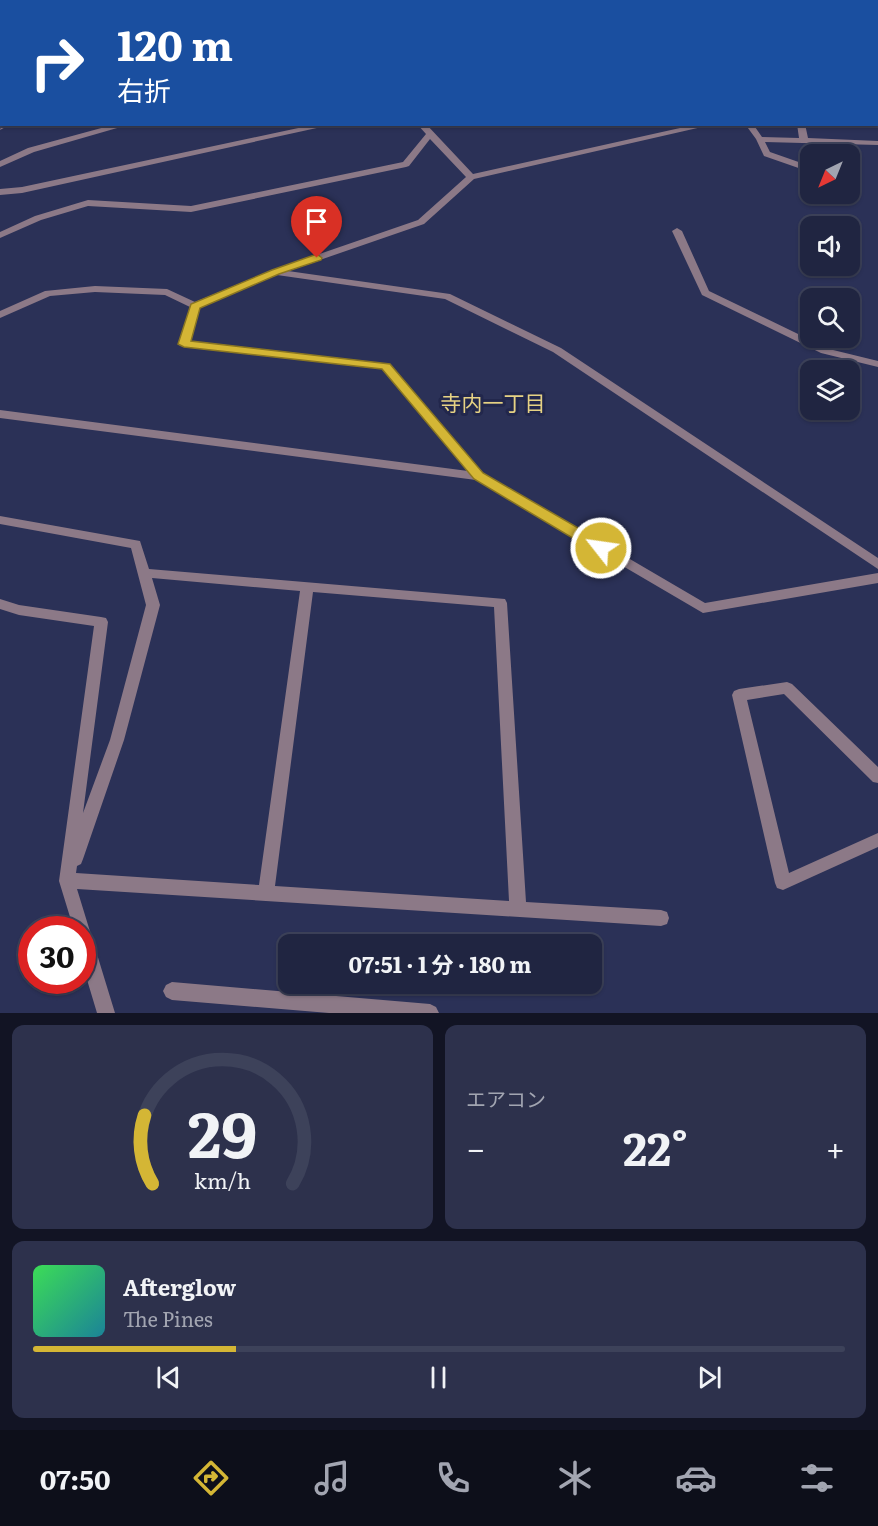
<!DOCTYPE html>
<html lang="ja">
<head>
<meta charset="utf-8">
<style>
  body { margin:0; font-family:Literata,"Noto Sans JP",serif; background:#2d314c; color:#f1f3f6; height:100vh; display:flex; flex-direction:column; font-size:22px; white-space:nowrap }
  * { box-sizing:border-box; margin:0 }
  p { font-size:20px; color:#a2a5b1 }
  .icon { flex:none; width:33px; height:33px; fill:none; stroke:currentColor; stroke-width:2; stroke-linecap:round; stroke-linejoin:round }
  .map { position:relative; height:1013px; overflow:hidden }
  .panel { display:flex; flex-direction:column; gap:12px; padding:12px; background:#121424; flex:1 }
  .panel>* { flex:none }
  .banner { position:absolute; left:0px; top:0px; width:879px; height:126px; box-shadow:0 2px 4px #0004,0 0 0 2px #3d425a; background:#1a4fa0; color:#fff; overflow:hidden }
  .needle { width:39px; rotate:223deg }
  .buttons { position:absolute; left:800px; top:144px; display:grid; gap:12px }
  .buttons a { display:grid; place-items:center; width:60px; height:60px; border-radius:12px; background:#202541; box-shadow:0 2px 4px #0004,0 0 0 2px #3d425a; font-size:30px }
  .speed { position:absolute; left:18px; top:916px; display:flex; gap:12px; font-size:30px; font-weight:700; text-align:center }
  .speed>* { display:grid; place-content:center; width:78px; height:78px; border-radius:50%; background:#202541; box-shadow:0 2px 4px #0004,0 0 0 2px #3d425a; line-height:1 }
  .speed .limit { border:9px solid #d22; background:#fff; color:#111 }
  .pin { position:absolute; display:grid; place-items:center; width:51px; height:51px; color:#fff; margin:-62px -26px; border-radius:50% 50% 50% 0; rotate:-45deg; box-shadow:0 0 6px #0007 }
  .pin .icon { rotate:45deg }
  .me { position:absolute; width:66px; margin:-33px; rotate:300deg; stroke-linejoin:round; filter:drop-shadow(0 0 4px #0008) }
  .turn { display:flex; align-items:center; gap:21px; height:126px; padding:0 18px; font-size:27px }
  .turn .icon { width:78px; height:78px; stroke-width:2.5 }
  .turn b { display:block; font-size:42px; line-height:51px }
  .big { font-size:45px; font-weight:700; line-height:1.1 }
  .panel .card { flex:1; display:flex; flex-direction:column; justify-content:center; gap:9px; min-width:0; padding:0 21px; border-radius:12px; background:#2d314c }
  .panel .dial { align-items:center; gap:0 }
  .dial svg { height:156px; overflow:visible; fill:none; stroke:#3d425a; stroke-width:7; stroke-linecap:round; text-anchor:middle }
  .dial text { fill:#f1f3f6; stroke:none }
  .song { display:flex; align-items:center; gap:18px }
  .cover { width:72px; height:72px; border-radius:9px; background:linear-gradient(135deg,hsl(130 70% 55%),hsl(190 70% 35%)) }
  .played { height:6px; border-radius:3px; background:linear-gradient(90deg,#d4b635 25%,#3d425a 25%) }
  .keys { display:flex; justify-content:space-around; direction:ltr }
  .heat { display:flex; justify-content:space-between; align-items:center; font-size:33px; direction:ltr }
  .panel .tiles { flex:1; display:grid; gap:12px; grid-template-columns:1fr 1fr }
  .card:last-child { grid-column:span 2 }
  .trip { position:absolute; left:278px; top:934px; width:324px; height:60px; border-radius:12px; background:#202541; box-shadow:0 2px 4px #0004,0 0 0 2px #3d425a; font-weight:700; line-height:60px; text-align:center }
  .tabs { display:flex; height:96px; justify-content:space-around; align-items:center; background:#0d0f1a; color:#a2a5b1 }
  .tabs .icon { width:42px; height:42px }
  .tabs .current { color:#d4b635 }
  .tabs b { font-size:27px; color:#f1f3f6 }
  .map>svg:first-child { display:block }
</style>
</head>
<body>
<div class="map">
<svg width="878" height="1013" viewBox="0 0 878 1013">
  <rect width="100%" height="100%" fill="#2b3157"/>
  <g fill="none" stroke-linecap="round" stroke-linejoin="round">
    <!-- minor -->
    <path fill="#8c7987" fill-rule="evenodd" d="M 383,0 L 389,0 L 389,2 L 383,2 Z
      M 530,0 L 536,0 L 529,2 Z
      M 549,0 L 555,0 L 555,2 L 549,2 Z
      M 788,0 L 794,0 L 795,2 L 788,2 Z
      M 0,36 L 2,36 L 2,40 L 0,40 Z
      M 0,109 L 2,109 L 0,114 Z
      M 2,124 L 11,124 L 0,130 Z
      M 116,124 L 131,124 L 34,152 L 0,167 L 0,161 L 28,148 Z
      M 317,124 L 335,124 L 22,193 L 0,195 L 0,189 L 22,187 Z
      M 417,124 L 426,124 L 473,174 L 698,124 L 715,124 L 474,179 L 424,224 L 288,271 L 450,294 L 561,348 L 878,558 L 878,569 L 553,352 L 445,299 L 277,275 L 199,308 L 190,342 L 390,364 L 483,473 L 705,603 L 878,573 L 878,583 L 703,613 L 476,480 L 0,418 L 0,410 L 468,471 L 383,369 L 180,346 L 179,344 L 190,307 L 165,295 L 95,292 L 50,296 L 0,318 L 0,311 L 45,291 L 95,286 L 167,289 L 195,302 L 273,270 L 418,220 L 466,177 L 430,139 L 409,166 L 406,167 L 191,212 L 88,206 L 41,220 L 0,238 L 0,232 L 35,216 L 88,200 L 191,206 L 403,162 L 426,134 Z
      M 745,124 L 753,124 L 762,137 L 799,138 L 797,124 L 805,124 L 808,138 L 878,141 L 878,145 L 765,142 L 770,152 L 810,166 L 810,172 L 764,156 L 756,139 Z
      M 677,228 L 682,231 L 709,291 L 829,349 L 878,361 L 878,367 L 821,353 L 702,295 L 672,231 Z
      M 0,516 L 140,541 L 149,569 L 505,599 L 507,603 L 526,902 L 661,910 L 667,912 L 669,918 L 667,924 L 661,926 L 77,889 L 115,1013 L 97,1013 L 82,963 L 82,930 L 74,930 L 59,881 L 94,626 L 19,615 L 0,609 L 0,599 L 19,605 L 101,617 L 106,618 L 108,622 L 83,813 L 110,740 L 146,605 L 131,548 L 0,524 ZM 152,578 L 300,591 L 259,885 L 76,873 L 77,866 L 81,864 L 83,859 L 124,740 L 160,605 ZM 313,592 L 494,607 L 509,901 L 275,886 Z
      M 787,682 L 792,684 L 878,767 L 878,783 L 873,782 L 784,694 L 747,700 L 789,873 L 878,833 L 878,847 L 783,890 L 777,888 L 775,883 L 732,695 L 734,691 L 739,689 Z
      M 172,982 L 430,1004 L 436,1007 L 439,1013 L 329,1013 L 172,1000 L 166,997 L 163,991 L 166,985 Z"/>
    <!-- motorway -->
    <path fill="#fbdff3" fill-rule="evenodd" d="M 31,0 L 64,0 L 65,2 L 32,2 Z
      M 182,0 L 217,0 L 218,2 L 183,2 Z"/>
  </g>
  <!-- route -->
  <path fill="#d4b635" stroke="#8a7622" stroke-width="1.5" d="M 317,254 L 322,258 L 321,260 L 279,274 L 200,308 L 191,341 L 390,364 L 483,473 L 606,544 L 608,548 L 606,552 L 596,552 L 474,479 L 382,369 L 184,347 L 178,344 L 191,304 L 272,270 Z"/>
  <g text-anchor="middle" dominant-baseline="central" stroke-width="6" stroke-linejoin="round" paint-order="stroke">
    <!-- neighbourhood labels -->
    <g font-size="21" fill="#e6d284" stroke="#22274c">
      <text x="493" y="401">寺内一丁目</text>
    </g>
  </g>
</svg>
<div class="buttons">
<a><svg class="needle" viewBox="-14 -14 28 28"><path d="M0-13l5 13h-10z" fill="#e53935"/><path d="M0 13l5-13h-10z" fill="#a2a5b1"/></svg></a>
<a><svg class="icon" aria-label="sound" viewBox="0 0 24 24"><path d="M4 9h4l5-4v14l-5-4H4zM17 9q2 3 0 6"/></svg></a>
<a><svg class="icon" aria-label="search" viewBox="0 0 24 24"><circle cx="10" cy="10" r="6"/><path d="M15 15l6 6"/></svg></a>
<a><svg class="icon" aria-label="layers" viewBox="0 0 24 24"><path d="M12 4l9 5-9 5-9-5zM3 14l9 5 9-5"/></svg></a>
</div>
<div class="speed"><div class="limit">30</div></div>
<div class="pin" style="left:317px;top:258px;background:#d93025"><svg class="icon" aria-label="arrive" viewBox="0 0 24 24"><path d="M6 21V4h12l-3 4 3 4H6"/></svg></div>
<svg class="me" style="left:601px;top:548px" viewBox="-20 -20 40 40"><circle r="17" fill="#d4b635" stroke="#fff" stroke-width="3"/><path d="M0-11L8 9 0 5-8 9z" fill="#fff"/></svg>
<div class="trip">07:51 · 1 分 · 180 m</div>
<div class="banner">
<div class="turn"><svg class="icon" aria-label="right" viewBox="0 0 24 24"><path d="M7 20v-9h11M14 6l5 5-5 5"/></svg><div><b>120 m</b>右折</div></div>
</div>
</div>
<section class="panel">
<div class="tiles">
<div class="card dial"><svg viewBox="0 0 100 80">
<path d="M14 69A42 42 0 1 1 86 69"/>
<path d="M14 69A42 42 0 0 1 10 34" stroke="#d4b635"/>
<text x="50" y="56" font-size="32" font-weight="700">29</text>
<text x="50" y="72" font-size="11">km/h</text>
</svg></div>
<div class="card"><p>エアコン</p>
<div class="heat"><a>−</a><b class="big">22°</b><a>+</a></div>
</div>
<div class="card">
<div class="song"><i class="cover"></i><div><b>Afterglow</b><p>The Pines</p></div></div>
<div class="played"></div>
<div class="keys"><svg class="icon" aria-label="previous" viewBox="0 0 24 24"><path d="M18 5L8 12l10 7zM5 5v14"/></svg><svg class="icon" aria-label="pause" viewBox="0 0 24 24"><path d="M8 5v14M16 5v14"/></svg><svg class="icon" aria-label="next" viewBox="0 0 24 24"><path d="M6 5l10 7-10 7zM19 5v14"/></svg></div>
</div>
</div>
</section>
<nav class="tabs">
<b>07:50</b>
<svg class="icon current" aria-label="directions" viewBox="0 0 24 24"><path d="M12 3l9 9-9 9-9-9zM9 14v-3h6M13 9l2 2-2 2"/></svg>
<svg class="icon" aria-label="music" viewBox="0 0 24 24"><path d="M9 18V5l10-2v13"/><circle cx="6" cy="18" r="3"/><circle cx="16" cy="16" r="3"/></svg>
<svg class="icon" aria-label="phone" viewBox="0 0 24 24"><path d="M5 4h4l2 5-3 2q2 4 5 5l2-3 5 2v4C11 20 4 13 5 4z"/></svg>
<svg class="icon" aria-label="climate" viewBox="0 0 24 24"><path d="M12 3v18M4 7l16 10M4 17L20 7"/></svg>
<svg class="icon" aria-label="car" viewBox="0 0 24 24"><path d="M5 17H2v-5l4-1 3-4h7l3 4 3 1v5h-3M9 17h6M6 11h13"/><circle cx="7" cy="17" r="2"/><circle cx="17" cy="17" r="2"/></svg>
<svg class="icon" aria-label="filters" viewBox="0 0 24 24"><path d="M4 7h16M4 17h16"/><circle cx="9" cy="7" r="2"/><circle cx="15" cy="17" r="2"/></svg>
</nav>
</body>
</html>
